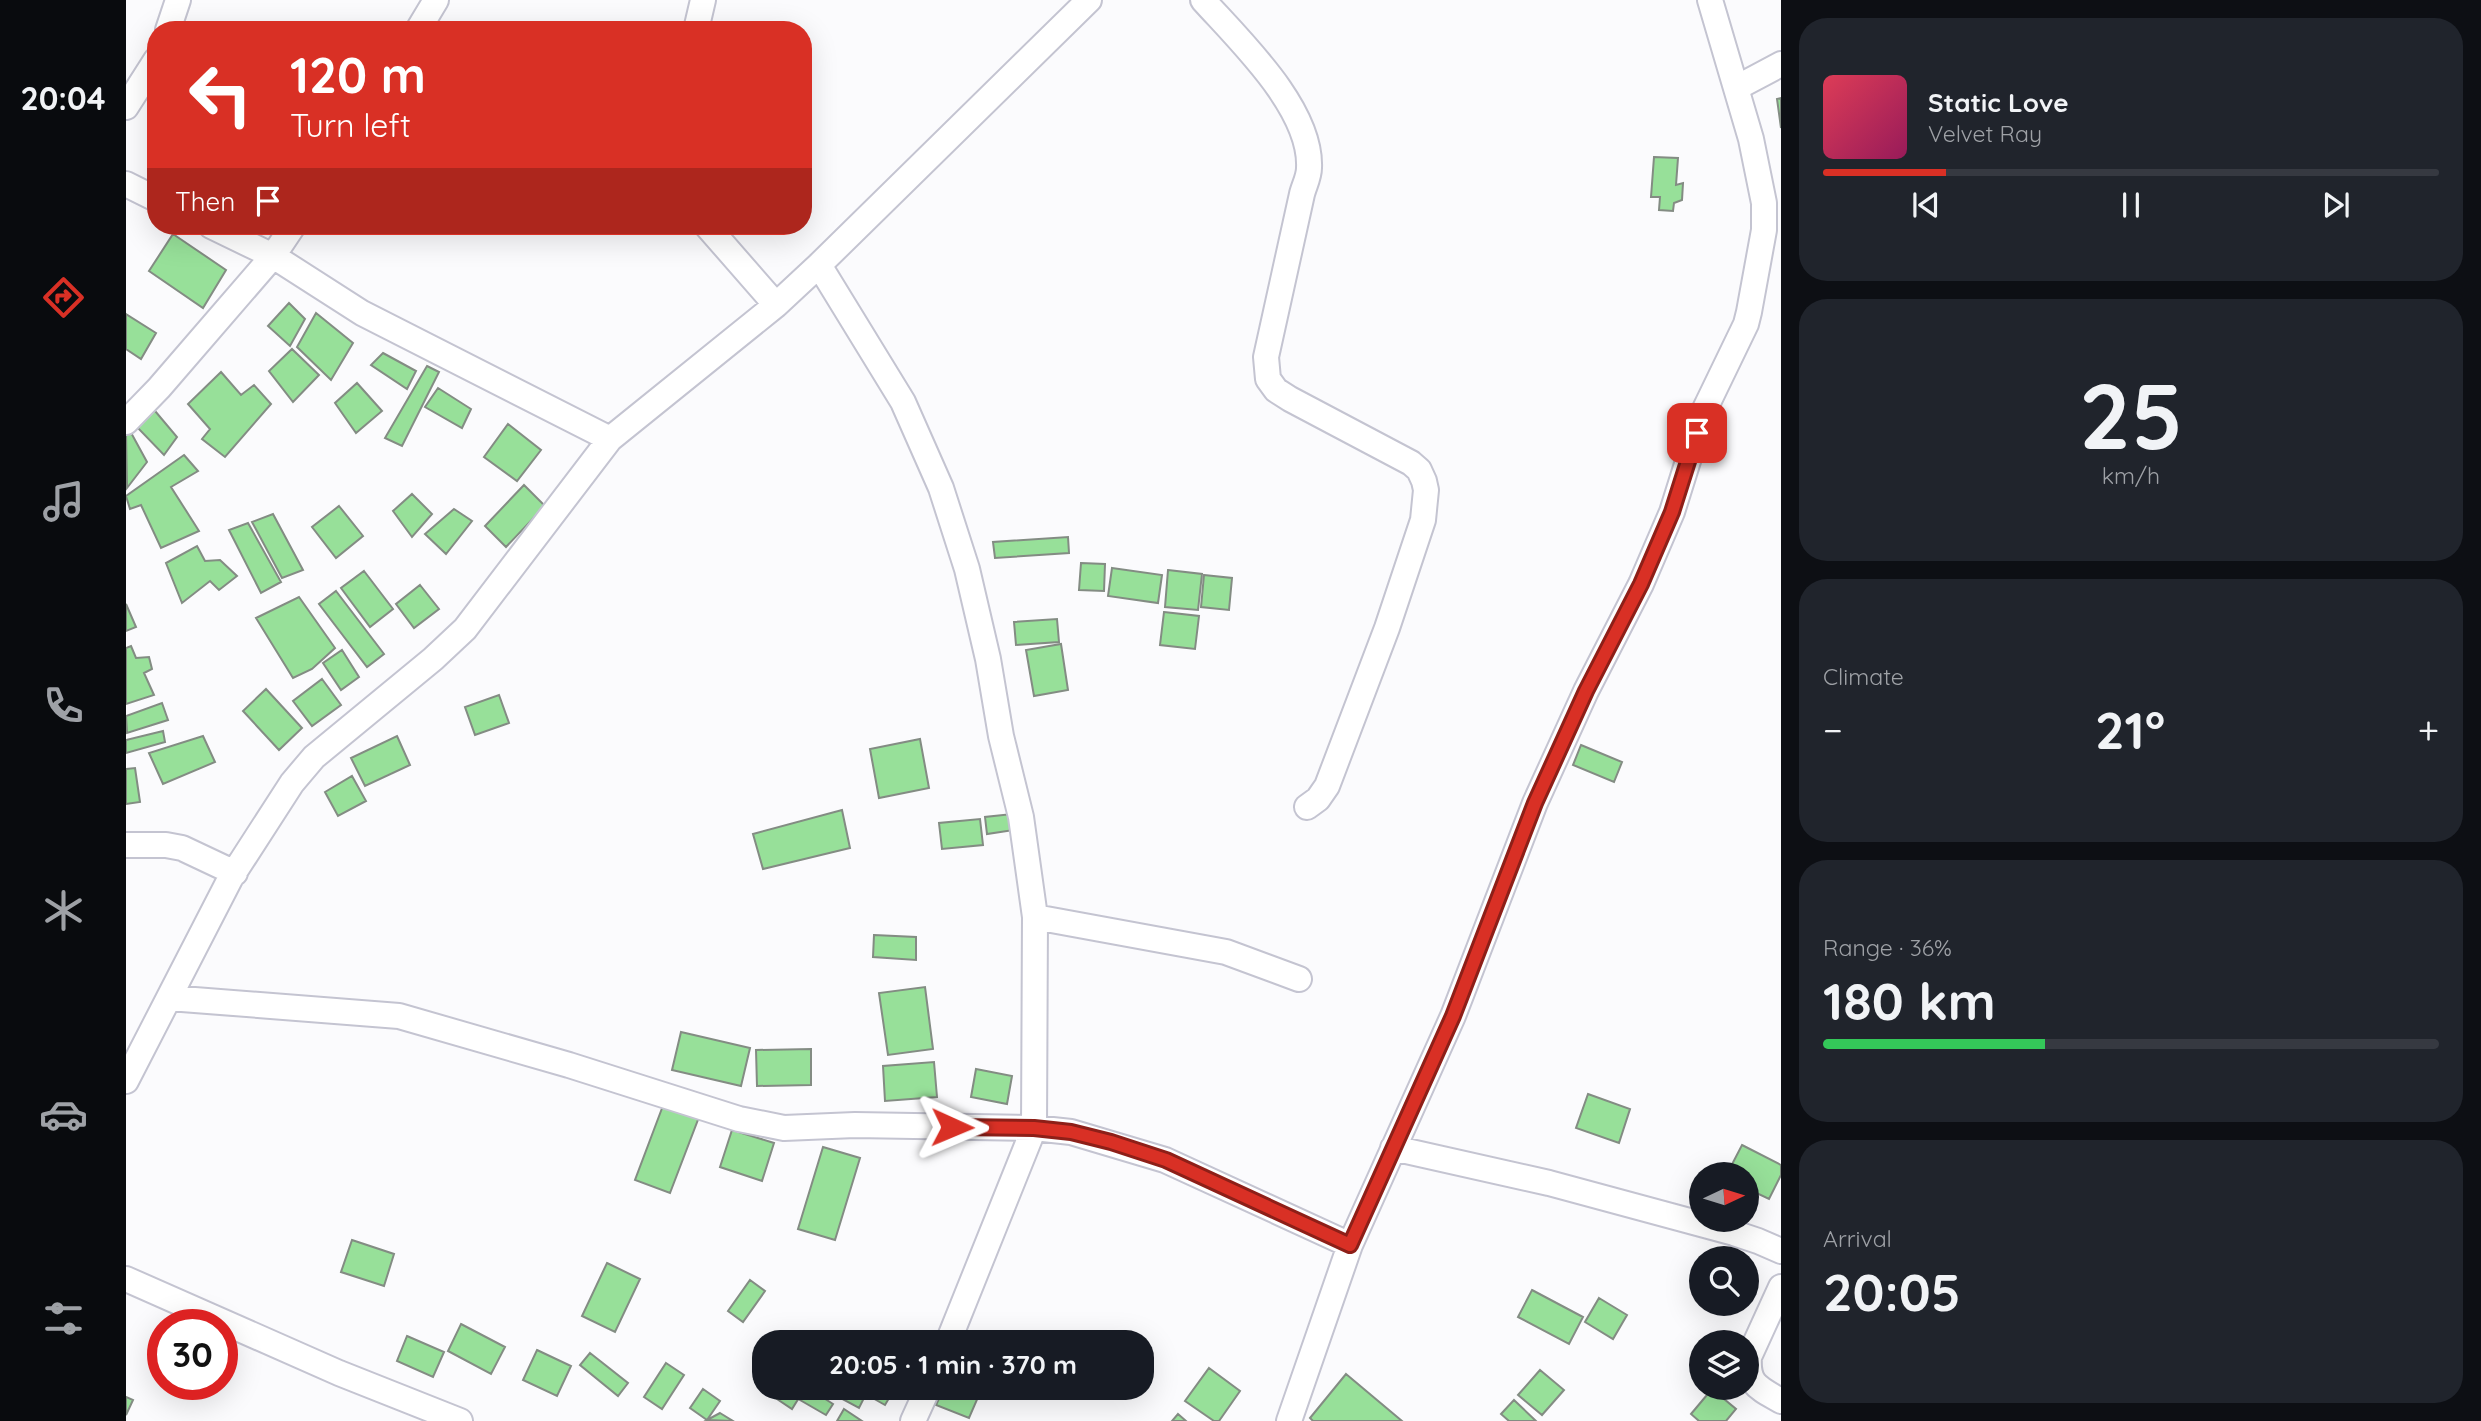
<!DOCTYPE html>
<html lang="en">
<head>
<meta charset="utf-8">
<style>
  body { margin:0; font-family:Quicksand,sans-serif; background:#20242c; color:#f1f3f6; height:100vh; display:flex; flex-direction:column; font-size:26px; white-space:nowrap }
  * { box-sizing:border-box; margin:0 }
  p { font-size:23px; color:#9ea1a6 }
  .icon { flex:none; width:38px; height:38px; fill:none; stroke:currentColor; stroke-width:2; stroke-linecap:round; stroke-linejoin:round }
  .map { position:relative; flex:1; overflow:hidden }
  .details { display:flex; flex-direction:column; gap:18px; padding:18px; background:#0d0f14; width:700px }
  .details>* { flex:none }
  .top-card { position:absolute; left:21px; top:21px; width:665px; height:214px; border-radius:28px; box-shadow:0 7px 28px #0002; background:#d93025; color:#fff; overflow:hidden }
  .needle { width:46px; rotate:86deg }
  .tools { position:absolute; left:1563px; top:1162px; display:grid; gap:14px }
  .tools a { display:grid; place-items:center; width:70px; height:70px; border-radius:50%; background:#171b24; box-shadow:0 7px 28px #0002; font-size:35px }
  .speed { position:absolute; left:21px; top:1309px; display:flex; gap:14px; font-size:35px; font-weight:700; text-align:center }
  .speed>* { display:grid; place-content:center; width:91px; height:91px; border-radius:50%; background:#171b24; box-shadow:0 7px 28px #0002; line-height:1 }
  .speed .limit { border:10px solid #d22; background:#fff; color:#111 }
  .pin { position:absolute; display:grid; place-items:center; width:60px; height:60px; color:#fff; margin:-30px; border-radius:14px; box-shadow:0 4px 10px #0006 }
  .me { position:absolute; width:77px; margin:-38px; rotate:91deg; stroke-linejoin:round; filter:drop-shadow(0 0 5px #0008) }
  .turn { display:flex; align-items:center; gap:24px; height:147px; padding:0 28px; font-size:32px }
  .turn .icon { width:91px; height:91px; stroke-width:2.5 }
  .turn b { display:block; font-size:49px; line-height:60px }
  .then { display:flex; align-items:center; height:66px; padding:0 28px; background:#0003; gap:14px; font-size:26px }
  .big { font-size:52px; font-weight:700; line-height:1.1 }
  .details .tile { flex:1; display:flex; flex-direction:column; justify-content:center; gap:10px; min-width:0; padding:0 24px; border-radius:28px; background:#20242c }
  .details .dial { align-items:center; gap:0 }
  .dial b { font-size:91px; line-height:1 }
  .song { display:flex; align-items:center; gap:21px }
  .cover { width:84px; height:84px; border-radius:10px; background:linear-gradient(135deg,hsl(350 70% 55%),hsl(330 70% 35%)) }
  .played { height:7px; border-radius:4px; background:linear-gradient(90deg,#d93025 20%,#363941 20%) }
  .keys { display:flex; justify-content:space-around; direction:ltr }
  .heat { display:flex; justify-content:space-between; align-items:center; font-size:38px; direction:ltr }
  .charge { height:10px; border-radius:5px; background:linear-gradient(90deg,#34c759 36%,#363941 0) }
  .trip { position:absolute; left:626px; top:1330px; width:402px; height:70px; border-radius:28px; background:#171b24; box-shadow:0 7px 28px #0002; font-weight:700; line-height:70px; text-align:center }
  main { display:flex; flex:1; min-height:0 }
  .tabs { display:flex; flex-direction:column; width:126px; justify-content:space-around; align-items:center; background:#090b0e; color:#9ea1a6 }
  .tabs .icon { width:49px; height:49px }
  .tabs .current { color:#d93025 }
  .tabs b { font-size:32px; color:#f1f3f6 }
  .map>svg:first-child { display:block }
</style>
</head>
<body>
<main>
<nav class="tabs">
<b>20:04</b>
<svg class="icon current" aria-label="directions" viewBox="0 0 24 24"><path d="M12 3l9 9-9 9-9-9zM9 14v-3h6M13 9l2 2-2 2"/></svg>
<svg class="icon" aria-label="music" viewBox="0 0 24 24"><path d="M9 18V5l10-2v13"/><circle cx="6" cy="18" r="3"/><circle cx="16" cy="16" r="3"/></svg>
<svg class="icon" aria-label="phone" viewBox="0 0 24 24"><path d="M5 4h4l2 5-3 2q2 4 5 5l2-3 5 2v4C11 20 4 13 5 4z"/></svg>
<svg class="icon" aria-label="climate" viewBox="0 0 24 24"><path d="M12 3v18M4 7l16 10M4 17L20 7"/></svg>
<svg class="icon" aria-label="car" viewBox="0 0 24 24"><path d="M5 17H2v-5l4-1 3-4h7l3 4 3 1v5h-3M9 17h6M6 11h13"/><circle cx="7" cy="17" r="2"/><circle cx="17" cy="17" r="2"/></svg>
<svg class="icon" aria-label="filters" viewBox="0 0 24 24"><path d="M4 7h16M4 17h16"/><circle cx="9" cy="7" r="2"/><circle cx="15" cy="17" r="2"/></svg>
</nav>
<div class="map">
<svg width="1655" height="1421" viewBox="0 0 1655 1421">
  <rect width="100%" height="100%" fill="#fbfbfd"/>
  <!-- building -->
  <path fill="#97e099" stroke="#838c83" stroke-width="2" d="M 1655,98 L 1655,128 L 1651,99 Z
    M 1528,157 L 1552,158 L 1550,185 L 1557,183 L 1556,200 L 1548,203 L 1547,211 L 1533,210 L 1534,197 L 1525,197 Z
    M 134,226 L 155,226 L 151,234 Z
    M 47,234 L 100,270 L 77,308 L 23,271 Z
    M 163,303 L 179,319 L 164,346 L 142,326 Z
    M 190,313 L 227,343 L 205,380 L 171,347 Z
    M 0,314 L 30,333 L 15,359 L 0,349 Z
    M 166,349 L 193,375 L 167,402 L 143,371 Z
    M 257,353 L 290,371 L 281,389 L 245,365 Z
    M 301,366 L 313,372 L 276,446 L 259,438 Z
    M 95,372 L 115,395 L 128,385 L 145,404 L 99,457 L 76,439 L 84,429 L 62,404 Z
    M 231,383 L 256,411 L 230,433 L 209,403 Z
    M 312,388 L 345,409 L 336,428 L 299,407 Z
    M 24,405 L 51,437 L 38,455 L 9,425 Z
    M 382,424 L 415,450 L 391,481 L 358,457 Z
    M 3,429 L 21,462 L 1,488 L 0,432 Z
    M 58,455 L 72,471 L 45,487 L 73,531 L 35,548 L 15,505 L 4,509 L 0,496 Z
    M 398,485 L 419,506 L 380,547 L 359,526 Z
    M 286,494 L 306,514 L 286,537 L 267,511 Z
    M 213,506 L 237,536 L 210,558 L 186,527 Z
    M 328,509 L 346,521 L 320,554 L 299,534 Z
    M 147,514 L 177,570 L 156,578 L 126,522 Z
    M 122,523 L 155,582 L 135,593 L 103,530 Z
    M 942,537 L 943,553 L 869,558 L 867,542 Z
    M 71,546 L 79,561 L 94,560 L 111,576 L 93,590 L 84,581 L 56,603 L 40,563 Z
    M 955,563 L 979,564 L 978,591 L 953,590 Z
    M 986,568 L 1036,575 L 1032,603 L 982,596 Z
    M 1042,570 L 1076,574 L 1072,610 L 1039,607 Z
    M 238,571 L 267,609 L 244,627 L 215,588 Z
    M 1078,575 L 1106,578 L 1103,610 L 1075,607 Z
    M 294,585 L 313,609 L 288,628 L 270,604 Z
    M 210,591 L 258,654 L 241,667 L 193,604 Z
    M 173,597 L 209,648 L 186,669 L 167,678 L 130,618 Z
    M 0,604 L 10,627 L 0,631 Z
    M 1038,612 L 1073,616 L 1069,649 L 1034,645 Z
    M 931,619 L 933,642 L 890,645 L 888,622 Z
    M 935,644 L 942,690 L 908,696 L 900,650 Z
    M 5,646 L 10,658 L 23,657 L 26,669 L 18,673 L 28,695 L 0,704 L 0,648 Z
    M 216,650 L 233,677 L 215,690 L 197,663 Z
    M 196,679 L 215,705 L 186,726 L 167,701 Z
    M 140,689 L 176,728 L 153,750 L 117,711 Z
    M 373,695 L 383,723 L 349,735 L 339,707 Z
    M 36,703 L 42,720 L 1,733 L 0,716 Z
    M 37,731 L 39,742 L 0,753 L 0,740 Z
    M 77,736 L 89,762 L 37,784 L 23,753 Z
    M 271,736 L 284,765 L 239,786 L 225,758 Z
    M 794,739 L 803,788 L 753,798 L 744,749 Z
    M 1455,745 L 1496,762 L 1488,782 L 1447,765 Z
    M 9,768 L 14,802 L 0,804 L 0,769 Z
    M 226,776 L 240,801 L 212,816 L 199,792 Z
    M 716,810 L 724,848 L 637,869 L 627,834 Z
    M 886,814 L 888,830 L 861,834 L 859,817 Z
    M 854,819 L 857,845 L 816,849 L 813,823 Z
    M 748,935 L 790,937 L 790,960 L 747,957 Z
    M 799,987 L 807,1049 L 762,1055 L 753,993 Z
    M 555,1032 L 624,1048 L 615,1086 L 546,1070 Z
    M 685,1049 L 685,1085 L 631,1086 L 630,1050 Z
    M 808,1062 L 811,1097 L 759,1101 L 757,1066 Z
    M 850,1069 L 886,1076 L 881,1104 L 845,1097 Z
    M 1462,1094 L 1504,1109 L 1493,1143 L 1450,1128 Z
    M 538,1103 L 573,1117 L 544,1193 L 509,1180 Z
    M 606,1130 L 648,1143 L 636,1181 L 594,1167 Z
    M 1616,1145 L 1655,1165 L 1655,1175 L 1643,1199 L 1620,1188 L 1620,1174 L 1601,1174 Z
    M 697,1147 L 734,1158 L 709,1240 L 672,1229 Z
    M 226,1240 L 268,1254 L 258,1286 L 215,1272 Z
    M 481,1263 L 514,1279 L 489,1332 L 456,1316 Z
    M 624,1280 L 639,1291 L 617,1322 L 602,1311 Z
    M 1406,1290 L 1457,1317 L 1443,1344 L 1392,1317 Z
    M 1473,1298 L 1501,1315 L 1487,1339 L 1459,1322 Z
    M 335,1324 L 379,1347 L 365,1374 L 322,1351 Z
    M 281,1336 L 318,1352 L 307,1377 L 271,1361 Z
    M 411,1350 L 445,1366 L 431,1396 L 397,1380 Z
    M 464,1353 L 502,1383 L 492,1396 L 454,1365 Z
    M 540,1363 L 558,1375 L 536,1409 L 518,1397 Z
    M 639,1364 L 639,1387 L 628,1379 Z
    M 1083,1368 L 1114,1391 L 1093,1421 L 1088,1421 L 1059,1401 Z
    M 1414,1370 L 1438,1390 L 1416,1415 L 1392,1395 Z
    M 1220,1374 L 1276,1421 L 1187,1421 L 1184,1418 Z
    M 649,1388 L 679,1388 L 666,1409 L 645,1395 Z
    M 682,1388 L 707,1404 L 700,1415 L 674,1400 Z
    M 696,1388 L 729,1388 L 740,1394 L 733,1408 Z
    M 729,1388 L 769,1388 L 759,1405 Z
    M 818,1388 L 856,1388 L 843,1418 L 810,1405 Z
    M 577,1389 L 594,1401 L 581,1420 L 564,1408 Z
    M 1586,1389 L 1610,1409 L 1600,1421 L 1573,1421 L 1565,1414 Z
    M 0,1397 L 7,1400 L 0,1415 Z
    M 1388,1400 L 1410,1421 L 1383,1421 L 1375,1414 Z
    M 718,1409 L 736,1421 L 711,1421 Z
    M 594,1413 L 607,1421 L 581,1420 Z
    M 1052,1414 L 1060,1421 L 1046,1421 Z"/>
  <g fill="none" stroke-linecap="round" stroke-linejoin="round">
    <defs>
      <path id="street" d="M 1077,0 C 1114,41 1186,109 1183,168 C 1183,177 1178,186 1176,194 L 1140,357 L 1142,379 L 1150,390 L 1164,399 L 1285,463 L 1293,470 L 1298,481 L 1300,490 L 1297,520 L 1261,628 L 1201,786 L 1192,799 L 1181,807
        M 42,30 L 52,0
        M 292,30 L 310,0
        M 570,30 L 577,0
        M 1610,88 L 1655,64
        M 0,107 L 30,60
        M 0,184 L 30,199
        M 85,226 L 147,256 L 236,313 L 484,439
        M 581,226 L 650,305
        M 693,265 L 777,402 L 815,488 L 841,569 L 862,659 L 875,736 L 895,817 L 909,917 L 908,1128 L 822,1342
        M 0,422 L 33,388 L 147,256 L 167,226
        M 0,845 L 40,845 L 56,848 L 109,873
        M 909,917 L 1100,952 L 1173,979
        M 43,998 L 273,1016 L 443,1065 L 613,1119 L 658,1128 L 729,1125 L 908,1128 L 945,1132 L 1039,1160 L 1224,1245
        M 0,1081 L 104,879 L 166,783 L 188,757 L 307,659 L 339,629 L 484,439 L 650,305 L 693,265 L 963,0
        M 1267,1148 L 1423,1183 L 1608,1233 L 1632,1241 L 1655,1251
        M 0,1279 L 213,1373 L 334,1421
        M 1655,1287 L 1623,1357 C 1621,1385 1633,1388 1655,1401
        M 787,1421 L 802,1388
        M 1163,1421 L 1224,1245 L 1327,1016 L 1409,803 L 1460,691 L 1515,584 L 1546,512 L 1577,413 L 1620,324 L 1623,312 L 1638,230 L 1638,203 L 1625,139 L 1584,0"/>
    </defs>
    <!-- street casing -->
    <use href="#street" stroke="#c4c4d1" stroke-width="28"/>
    <!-- street -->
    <use href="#street" stroke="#fff" stroke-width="24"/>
  </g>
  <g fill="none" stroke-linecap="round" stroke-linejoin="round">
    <defs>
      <path id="route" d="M 826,1127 L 908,1128 L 945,1132 L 985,1142 L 1040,1160 L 1224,1245 L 1327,1016 L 1409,803 L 1460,691 L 1515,584 L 1546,512 L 1571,433"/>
    </defs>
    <!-- route casing -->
    <use href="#route" stroke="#8d1f18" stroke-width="18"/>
    <!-- route -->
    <use href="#route" stroke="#d93025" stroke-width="12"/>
  </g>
</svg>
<div class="tools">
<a><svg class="needle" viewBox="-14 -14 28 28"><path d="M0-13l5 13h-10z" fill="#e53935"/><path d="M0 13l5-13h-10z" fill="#9ea1a6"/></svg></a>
<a><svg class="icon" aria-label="search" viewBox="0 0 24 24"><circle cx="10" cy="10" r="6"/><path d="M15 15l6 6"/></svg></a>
<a><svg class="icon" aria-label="layers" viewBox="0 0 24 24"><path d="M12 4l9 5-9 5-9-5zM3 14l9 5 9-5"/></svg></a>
</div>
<div class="speed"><div class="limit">30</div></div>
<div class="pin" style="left:1571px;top:433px;background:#d93025"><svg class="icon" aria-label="arrive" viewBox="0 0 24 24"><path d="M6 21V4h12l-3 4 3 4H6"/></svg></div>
<svg class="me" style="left:826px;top:1127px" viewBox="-20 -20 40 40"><path d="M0-17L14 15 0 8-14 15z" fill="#d93025" stroke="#fff" stroke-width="4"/></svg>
<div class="trip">20:05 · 1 min · 370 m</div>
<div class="top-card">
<div class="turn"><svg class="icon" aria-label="left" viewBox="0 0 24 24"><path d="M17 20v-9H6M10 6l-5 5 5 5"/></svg><div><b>120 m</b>Turn left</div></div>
<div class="then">Then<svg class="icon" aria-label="arrive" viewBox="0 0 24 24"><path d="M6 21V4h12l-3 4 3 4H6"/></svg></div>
</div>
</div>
<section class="details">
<div class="tile">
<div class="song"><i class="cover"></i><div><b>Static Love</b><p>Velvet Ray</p></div></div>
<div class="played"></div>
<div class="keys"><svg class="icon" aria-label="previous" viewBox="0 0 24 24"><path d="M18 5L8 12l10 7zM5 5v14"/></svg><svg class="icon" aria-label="pause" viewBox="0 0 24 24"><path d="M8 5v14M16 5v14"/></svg><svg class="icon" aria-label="next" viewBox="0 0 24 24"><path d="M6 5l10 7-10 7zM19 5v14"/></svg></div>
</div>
<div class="tile dial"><b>25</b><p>km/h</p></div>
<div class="tile"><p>Climate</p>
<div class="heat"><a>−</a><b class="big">21°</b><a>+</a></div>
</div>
<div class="tile"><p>Range · 36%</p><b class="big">180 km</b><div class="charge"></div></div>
<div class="tile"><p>Arrival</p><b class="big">20:05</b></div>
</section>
</main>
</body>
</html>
